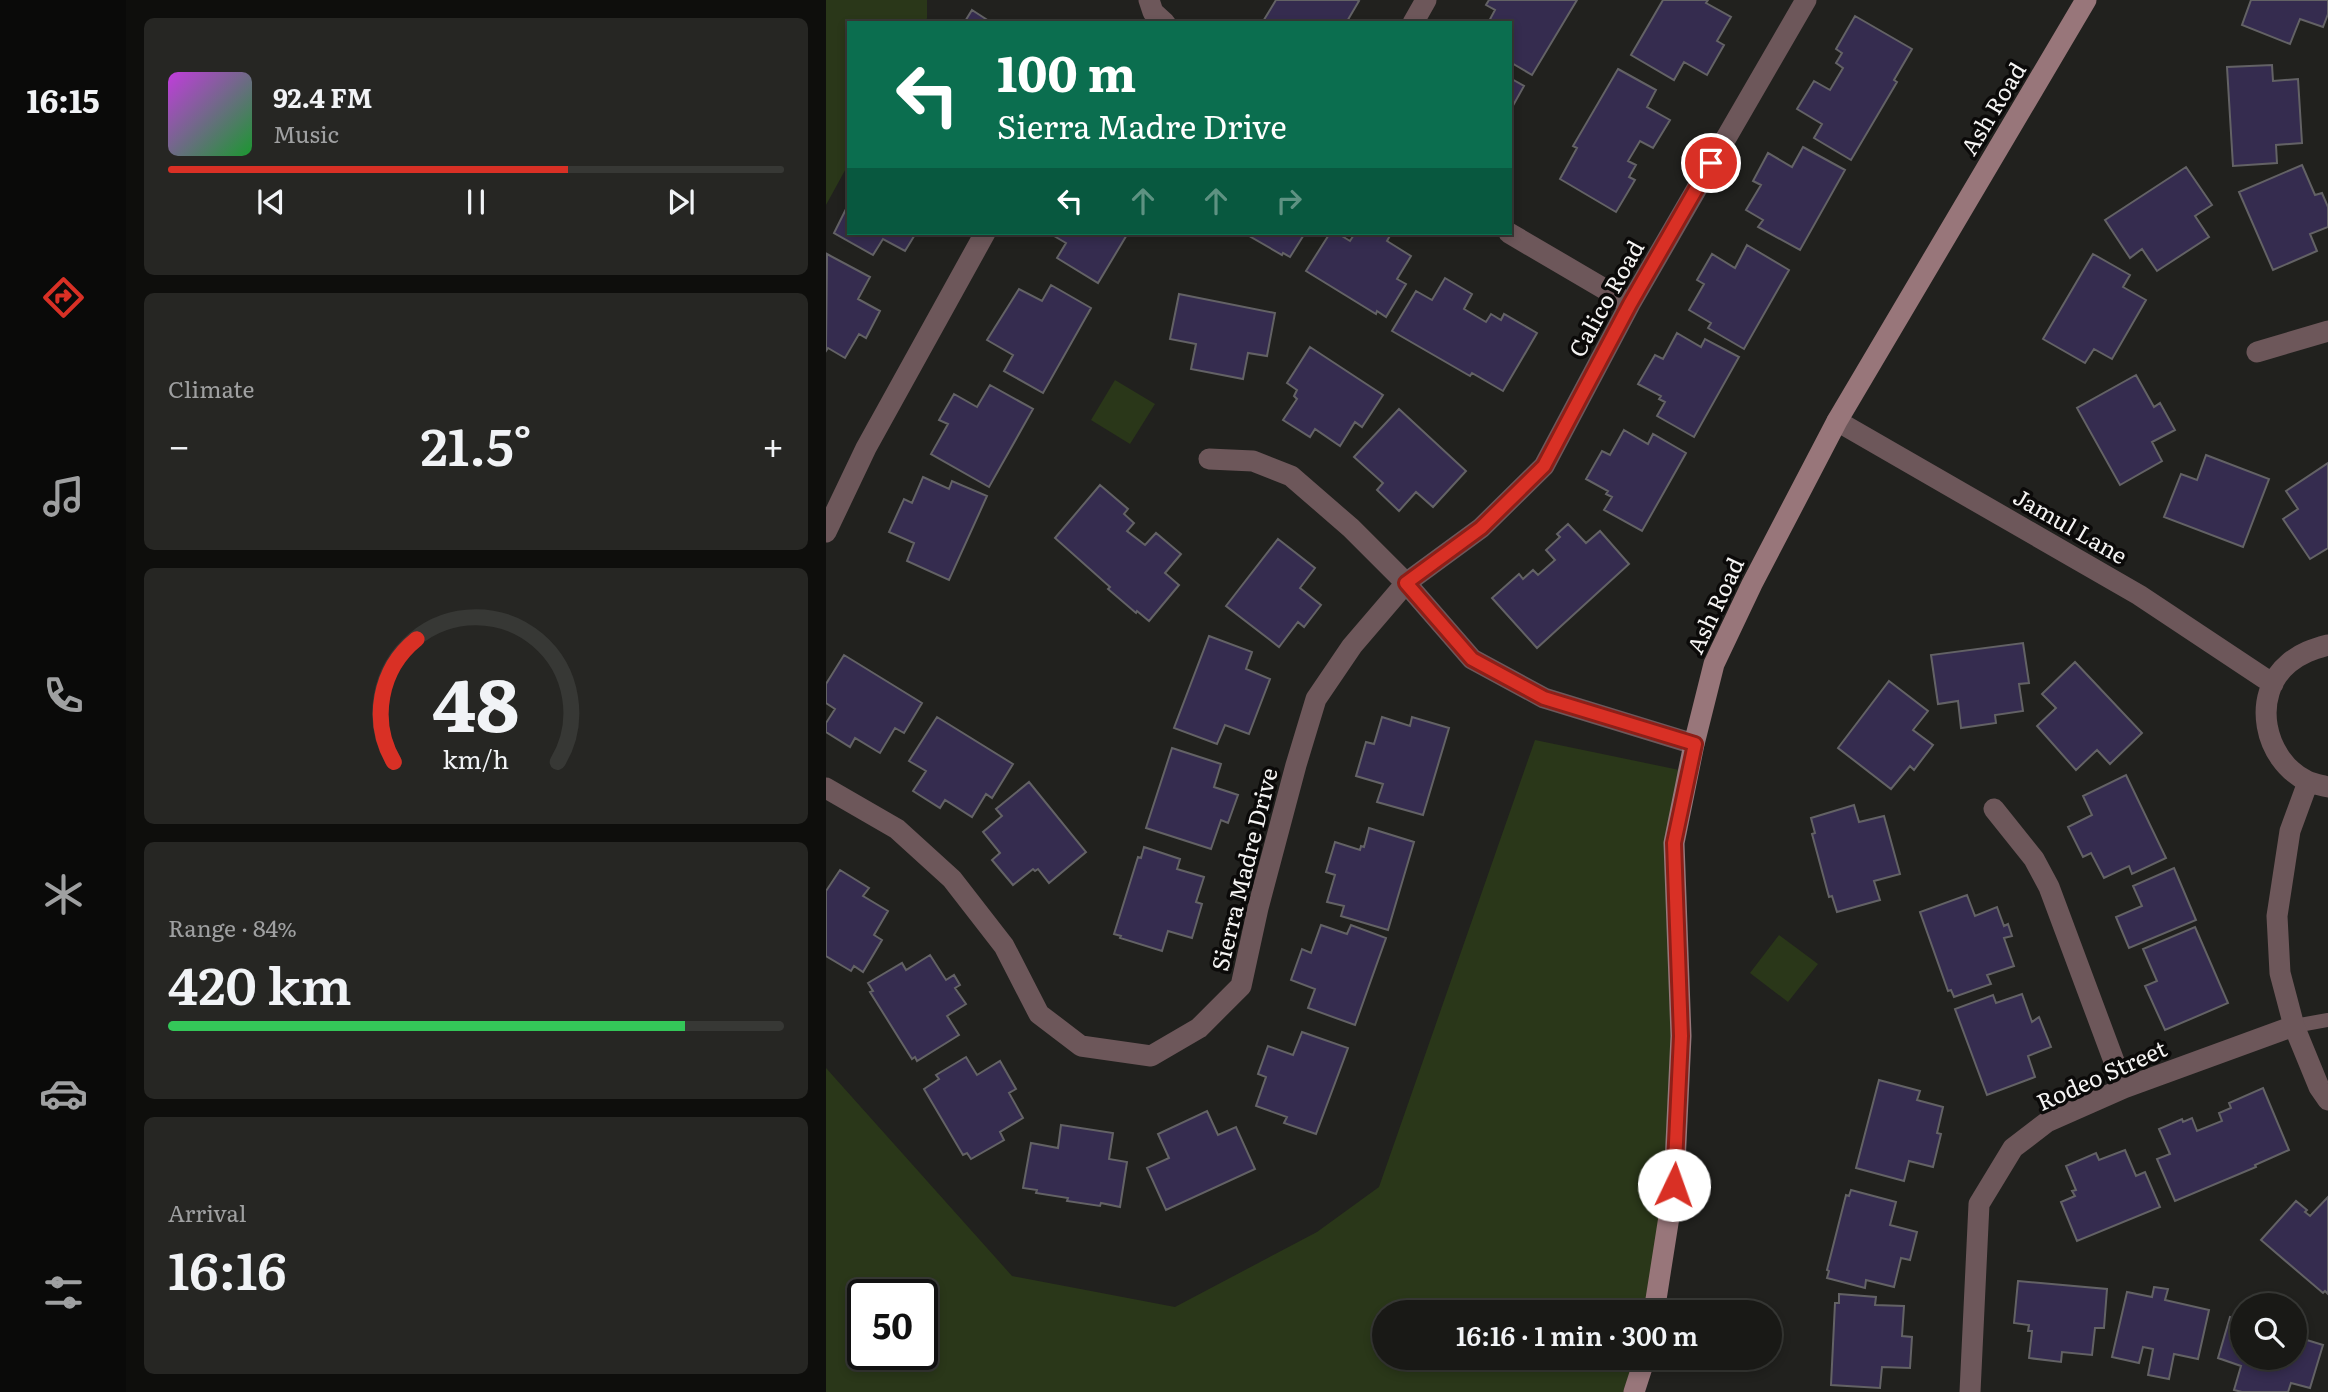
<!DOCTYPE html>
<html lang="en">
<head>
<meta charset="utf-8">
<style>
  body { margin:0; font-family:Literata,serif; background:#262623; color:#f1f3f6; height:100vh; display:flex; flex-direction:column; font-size:26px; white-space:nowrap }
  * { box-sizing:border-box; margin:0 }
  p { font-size:23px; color:#9fa0a1 }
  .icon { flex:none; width:38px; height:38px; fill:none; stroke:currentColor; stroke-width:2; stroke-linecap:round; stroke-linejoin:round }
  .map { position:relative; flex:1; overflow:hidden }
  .panel { display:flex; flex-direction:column; gap:18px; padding:18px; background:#0e0e0c; width:700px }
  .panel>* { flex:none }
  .guide { position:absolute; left:21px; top:21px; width:665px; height:214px; border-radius:0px; box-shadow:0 4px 10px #0003,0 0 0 2px #373835; background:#0b6e4f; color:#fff; overflow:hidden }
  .controls { position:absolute; left:1404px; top:1293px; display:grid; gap:14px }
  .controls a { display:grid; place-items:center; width:77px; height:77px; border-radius:50%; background:#191916; box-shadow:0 4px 10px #0003,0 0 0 2px #373835; font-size:35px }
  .speed { position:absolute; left:21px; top:1279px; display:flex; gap:14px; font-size:35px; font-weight:700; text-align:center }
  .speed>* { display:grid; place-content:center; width:91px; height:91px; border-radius:50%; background:#191916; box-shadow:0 4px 10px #0003,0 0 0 2px #373835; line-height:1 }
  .speed .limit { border:4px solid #111; border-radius:10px; background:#fff; color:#111 }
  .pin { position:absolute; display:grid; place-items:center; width:60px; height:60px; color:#fff; margin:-30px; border:4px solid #fff; border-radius:50%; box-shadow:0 2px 7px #0007 }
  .me { position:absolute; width:77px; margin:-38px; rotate:3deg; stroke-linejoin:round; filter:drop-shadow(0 0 5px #0008) }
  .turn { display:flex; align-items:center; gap:24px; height:147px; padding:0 35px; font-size:32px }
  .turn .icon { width:91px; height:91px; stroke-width:2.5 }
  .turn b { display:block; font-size:49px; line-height:60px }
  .lanes { display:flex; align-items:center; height:66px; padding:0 35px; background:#0003; justify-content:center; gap:35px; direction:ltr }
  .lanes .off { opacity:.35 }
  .big { font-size:52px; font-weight:600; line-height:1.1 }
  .panel .widget { flex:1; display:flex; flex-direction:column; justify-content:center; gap:10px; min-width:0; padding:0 24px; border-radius:10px; background:#262623 }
  .panel .dial { align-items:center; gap:0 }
  .dial svg { height:182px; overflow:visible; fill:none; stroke:#373835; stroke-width:7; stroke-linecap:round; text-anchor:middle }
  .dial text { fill:#f1f3f6; stroke:none }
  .song { display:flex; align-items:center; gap:21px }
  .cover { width:84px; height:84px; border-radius:10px; background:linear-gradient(135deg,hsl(290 70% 55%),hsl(130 70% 35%)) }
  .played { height:7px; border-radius:4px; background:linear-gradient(90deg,#d93025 65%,#373835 65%) }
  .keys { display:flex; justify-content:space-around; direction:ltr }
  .heat { display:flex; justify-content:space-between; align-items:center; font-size:38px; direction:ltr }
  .charge { height:10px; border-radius:5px; background:linear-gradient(90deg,#34c759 84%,#373835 0) }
  .trip { position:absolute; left:546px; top:1300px; width:410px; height:70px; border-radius:35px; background:#191916; box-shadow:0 4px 10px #0003,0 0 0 2px #373835; font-weight:600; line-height:70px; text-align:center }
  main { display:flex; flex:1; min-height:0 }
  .menu { display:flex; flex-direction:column; width:126px; justify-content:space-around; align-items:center; background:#0a0a09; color:#9fa0a1 }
  .menu .icon { width:49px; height:49px }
  .menu .on { color:#d93025 }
  .menu b { font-size:32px; color:#f1f3f6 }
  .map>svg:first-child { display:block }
</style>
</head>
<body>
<main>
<nav class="menu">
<b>16:15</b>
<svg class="icon on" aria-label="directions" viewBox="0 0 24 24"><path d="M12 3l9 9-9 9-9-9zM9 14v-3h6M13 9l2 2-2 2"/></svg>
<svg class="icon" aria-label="music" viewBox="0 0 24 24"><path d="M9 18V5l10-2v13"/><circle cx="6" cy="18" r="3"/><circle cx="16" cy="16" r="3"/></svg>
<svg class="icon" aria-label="phone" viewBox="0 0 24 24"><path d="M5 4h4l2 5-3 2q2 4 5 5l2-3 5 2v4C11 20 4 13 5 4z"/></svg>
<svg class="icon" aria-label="climate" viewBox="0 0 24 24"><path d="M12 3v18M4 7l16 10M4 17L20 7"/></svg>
<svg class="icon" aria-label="car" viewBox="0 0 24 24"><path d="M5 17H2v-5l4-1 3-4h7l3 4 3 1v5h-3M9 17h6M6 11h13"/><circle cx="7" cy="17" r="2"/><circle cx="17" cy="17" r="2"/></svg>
<svg class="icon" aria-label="filters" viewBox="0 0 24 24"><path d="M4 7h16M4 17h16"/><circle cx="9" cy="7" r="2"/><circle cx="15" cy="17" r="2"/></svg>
</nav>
<section class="panel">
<div class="widget">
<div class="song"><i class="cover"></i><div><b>92.4 FM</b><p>Music</p></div></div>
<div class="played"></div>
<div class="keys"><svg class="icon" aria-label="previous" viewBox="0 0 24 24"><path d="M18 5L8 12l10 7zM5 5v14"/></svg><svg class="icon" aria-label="pause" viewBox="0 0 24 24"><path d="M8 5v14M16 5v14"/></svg><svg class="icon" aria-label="next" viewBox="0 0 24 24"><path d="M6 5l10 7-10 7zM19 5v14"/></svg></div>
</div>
<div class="widget"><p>Climate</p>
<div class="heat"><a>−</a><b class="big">21.5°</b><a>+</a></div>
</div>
<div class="widget dial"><svg viewBox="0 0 100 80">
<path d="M14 69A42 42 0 1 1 86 69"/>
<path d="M14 69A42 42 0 0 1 24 15" stroke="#d93025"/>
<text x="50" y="56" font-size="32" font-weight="700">48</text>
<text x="50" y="72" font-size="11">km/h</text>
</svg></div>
<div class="widget"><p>Range · 84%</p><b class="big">420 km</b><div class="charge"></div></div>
<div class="widget"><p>Arrival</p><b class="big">16:16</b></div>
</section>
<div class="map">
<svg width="1502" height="1392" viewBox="0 0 1502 1392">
  <rect width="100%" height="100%" fill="#21211e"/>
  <!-- green -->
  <path fill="#2a3719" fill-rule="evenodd" d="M 0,0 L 101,0 L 101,18 L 99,23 L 23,23 L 23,163 L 0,205 Z
    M 289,380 L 329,404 L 304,444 L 265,420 Z
    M 709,740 L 863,772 L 848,843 L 855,1036 L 828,1312 L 558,1312 L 558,1358 L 819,1358 L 808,1392 L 0,1392 L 0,1068 L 186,1276 L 349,1307 L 491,1232 L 553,1187 ZM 37,1295 L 96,1295 L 96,1354 L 37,1354 Z
    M 953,935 L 992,964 L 962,1002 L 924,973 Z"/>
  <!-- building -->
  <path fill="#352c4f" stroke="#636265" stroke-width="2" d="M 450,0 L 531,0 L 533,1 L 520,23 L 436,23 Z
    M 663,0 L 751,0 L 706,75 L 684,62 L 684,23 L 662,23 L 669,10 L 660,5 Z
    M 837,0 L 882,0 L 880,3 L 905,17 L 891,41 L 898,45 L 881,75 L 858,62 L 848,80 L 805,55 Z
    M 1425,0 L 1502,0 L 1502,14 L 1497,27 L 1474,19 L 1464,44 L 1416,25 Z
    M 146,10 L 166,23 L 138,23 Z
    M 1029,16 L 1086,49 L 1068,80 L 1071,82 L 1025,160 L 988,138 L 996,124 L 971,109 L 988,81 L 1004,90 L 1017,68 L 1010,63 L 1016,53 L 1010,49 Z
    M 1446,65 L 1447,81 L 1472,79 L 1476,143 L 1450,145 L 1451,163 L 1407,166 L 1401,67 Z
    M 792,69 L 830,90 L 821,107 L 844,120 L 827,148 L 814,141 L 802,161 L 810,165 L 803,177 L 809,180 L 790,212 L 734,179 L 751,148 L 747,146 Z
    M 684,78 L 698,86 L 684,111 Z
    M 977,147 L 1019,170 L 974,250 L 932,227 L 937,220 L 920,210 L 935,185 L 927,181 L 942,153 L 966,167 Z
    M 1476,165 L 1489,195 L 1496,193 L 1502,207 L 1502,227 L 1484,234 L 1491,251 L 1447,270 L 1413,192 Z
    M 1360,167 L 1386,205 L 1369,216 L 1383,237 L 1331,271 L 1316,249 L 1304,258 L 1279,220 Z
    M 23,203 L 23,233 L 90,233 L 79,251 L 57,239 L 47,255 L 8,233 Z
    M 223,233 L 302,233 L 272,283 L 231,258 L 240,243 Z
    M 418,233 L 479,233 L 464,257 L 457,253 L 456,255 Z
    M 504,233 L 511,233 L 524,241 L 529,233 L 563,233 L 565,234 L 561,241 L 585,256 L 571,279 L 580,284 L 560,317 L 551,311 L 550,314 L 480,271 Z
    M 921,245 L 963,270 L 918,349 L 882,328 L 885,323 L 863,310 L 878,284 L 871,280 L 886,254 L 909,268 Z
    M 1,254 L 44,277 L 32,299 L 54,311 L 40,338 L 33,334 L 19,358 L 2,348 L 0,351 Z
    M 1267,254 L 1304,275 L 1297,287 L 1320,300 L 1286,359 L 1268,349 L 1259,363 L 1217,339 Z
    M 619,278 L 646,294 L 638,309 L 660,322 L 665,314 L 675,320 L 678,314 L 711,333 L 677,391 L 646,373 L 644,376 L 566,331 L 590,291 L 606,300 Z
    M 225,285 L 265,308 L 217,393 L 178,371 L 187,355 L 161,340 L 193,289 L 216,301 Z
    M 353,294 L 449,313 L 441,356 L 422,353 L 417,379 L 365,369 L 370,344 L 344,339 Z
    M 851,333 L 875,347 L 879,339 L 913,357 L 868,437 L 831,416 L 839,402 L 833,399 L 835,396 L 812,384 L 829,355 L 837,359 Z
    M 484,347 L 557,395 L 536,427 L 529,422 L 514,446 L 489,429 L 484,437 L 457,420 L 471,399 L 468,396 L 471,390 L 461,383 Z
    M 1310,375 L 1328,407 L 1334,403 L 1349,430 L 1326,442 L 1336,461 L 1294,485 L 1251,408 Z
    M 164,385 L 207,409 L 163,487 L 105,454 L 122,424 L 113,420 L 128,394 L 151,407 Z
    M 573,409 L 640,471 L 607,507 L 590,492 L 573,511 L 551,490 L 557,483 L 528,457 Z
    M 798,430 L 822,444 L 827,434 L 860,453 L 816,531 L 778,510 L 786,497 L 780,494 L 782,491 L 760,479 L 776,451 L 784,455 Z
    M 1380,455 L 1443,479 L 1417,547 L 1338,517 L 1355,474 L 1371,480 Z
    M 1502,463 L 1502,548 L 1484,559 L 1457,519 L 1472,509 L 1460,491 Z
    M 97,477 L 123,489 L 126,481 L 161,496 L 123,580 L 81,561 L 88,543 L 63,532 L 78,499 L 86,503 Z
    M 274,485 L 302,509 L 298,514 L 308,523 L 301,531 L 319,545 L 330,533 L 355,554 L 339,573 L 353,585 L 323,621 L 311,611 L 310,613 L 282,589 L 284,587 L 229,538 Z
    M 742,524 L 760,543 L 774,531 L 803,564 L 711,648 L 666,598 L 693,574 L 697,579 L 707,570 L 712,575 L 729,560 L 720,550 L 734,537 L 731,534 Z
    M 452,539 L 489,568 L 474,588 L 495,605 L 478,627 L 472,622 L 453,647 L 400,606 Z
    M 383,636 L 426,652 L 420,669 L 444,679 L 423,734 L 399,725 L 391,744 L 348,728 Z
    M 1197,643 L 1203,683 L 1193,684 L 1197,711 L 1169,715 L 1170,723 L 1135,728 L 1132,701 L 1112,704 L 1105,655 Z
    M 18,655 L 96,703 L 78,733 L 69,728 L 54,753 L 29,738 L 24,747 L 0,732 L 0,723 L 9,709 L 0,703 L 0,684 Z
    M 1249,662 L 1316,733 L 1284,764 L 1271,750 L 1250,770 L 1211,726 L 1230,708 L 1216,694 Z
    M 1063,681 L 1102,711 L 1087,730 L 1107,745 L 1088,770 L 1084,766 L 1065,789 L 1012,748 Z
    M 111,717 L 187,764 L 166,798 L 160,794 L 146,817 L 119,800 L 114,808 L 87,791 L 100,771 L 83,761 Z
    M 556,717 L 584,726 L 586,717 L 623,728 L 597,815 L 551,802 L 557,784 L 530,776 L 540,742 L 548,744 Z
    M 346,748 L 395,764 L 388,787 L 412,795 L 402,823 L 395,820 L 385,849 L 320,828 Z
    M 1300,775 L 1340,858 L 1306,874 L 1303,866 L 1278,878 L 1265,853 L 1257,857 L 1242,827 L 1266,815 L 1257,796 Z
    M 203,782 L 260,852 L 223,883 L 212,869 L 209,871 L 207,869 L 187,885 L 166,860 L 174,853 L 157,832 L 176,816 L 170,809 Z
    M 1028,805 L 1033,822 L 1058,816 L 1074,874 L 1048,881 L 1054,900 L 1011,912 L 1006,896 L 1003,897 L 986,834 L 989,833 L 985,818 Z
    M 543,828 L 588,842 L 562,930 L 515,916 L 518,906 L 501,902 L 509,875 L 500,872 L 509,842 L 534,850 L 535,846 L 538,847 Z
    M 318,847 L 354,859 L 351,869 L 378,877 L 370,902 L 376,904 L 366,938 L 342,931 L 336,951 L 294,938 L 295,936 L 288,934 L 312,857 L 315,858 Z
    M 1348,868 L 1370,920 L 1303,948 L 1290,917 L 1316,906 L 1307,886 Z
    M 14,870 L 43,888 L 37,896 L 62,911 L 48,935 L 56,940 L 37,972 L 28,966 L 25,971 L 0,956 L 0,891 Z
    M 1141,895 L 1149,916 L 1171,907 L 1178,926 L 1182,924 L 1186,936 L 1178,938 L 1188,966 L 1161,975 L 1165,984 L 1128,997 L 1125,990 L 1122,991 L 1094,912 Z
    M 495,925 L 521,934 L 525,925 L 560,938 L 529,1025 L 482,1008 L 489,989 L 465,980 L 476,949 L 485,953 Z
    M 1369,927 L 1402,1003 L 1339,1030 L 1319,986 L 1331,981 L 1317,949 Z
    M 104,955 L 120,980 L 128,975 L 134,985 L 129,988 L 140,1004 L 121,1016 L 133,1035 L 91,1061 L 89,1057 L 86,1059 L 44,992 L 47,991 L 42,983 L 76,963 L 80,970 Z
    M 1196,994 L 1206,1022 L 1213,1017 L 1225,1047 L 1202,1056 L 1209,1077 L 1161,1095 L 1129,1009 L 1167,995 L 1170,1003 Z
    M 476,1032 L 522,1048 L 490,1134 L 458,1123 L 461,1117 L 430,1106 L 440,1077 L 432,1074 L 442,1046 L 467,1055 Z
    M 140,1057 L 151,1075 L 174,1061 L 190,1089 L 183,1093 L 197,1118 L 174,1132 L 178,1140 L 145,1159 L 141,1153 L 137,1155 L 98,1089 L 113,1079 L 110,1075 Z
    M 1053,1080 L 1094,1091 L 1091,1100 L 1117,1107 L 1111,1133 L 1115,1134 L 1107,1167 L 1083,1161 L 1078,1181 L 1030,1168 Z
    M 1437,1088 L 1463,1150 L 1429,1165 L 1430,1167 L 1349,1201 L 1331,1159 L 1344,1154 L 1333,1129 L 1356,1119 L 1357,1122 L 1366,1118 L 1371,1131 L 1396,1121 L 1393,1113 L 1405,1108 L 1403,1103 Z
    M 381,1111 L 392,1135 L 410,1127 L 429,1169 L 340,1210 L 321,1168 L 343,1158 L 332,1134 Z
    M 235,1125 L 287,1133 L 283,1159 L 301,1162 L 294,1207 L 275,1203 L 274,1206 L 241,1201 L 242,1198 L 210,1193 L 211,1190 L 197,1188 L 205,1143 L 232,1148 Z
    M 1299,1150 L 1310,1176 L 1319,1172 L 1334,1207 L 1251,1241 L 1235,1202 L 1249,1196 L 1246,1191 L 1250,1190 L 1240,1166 L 1270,1153 L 1273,1160 Z
    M 1025,1190 L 1070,1202 L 1064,1225 L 1091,1232 L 1084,1260 L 1075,1258 L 1068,1287 L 1040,1280 L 1039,1288 L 1001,1278 L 1003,1271 L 1001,1270 L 1020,1195 L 1023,1196 Z
    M 1502,1197 L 1502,1294 L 1499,1291 L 1497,1293 L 1435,1240 L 1470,1201 L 1481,1210 L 1479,1212 L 1484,1216 Z
    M 1192,1281 L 1281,1289 L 1278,1328 L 1269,1328 L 1266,1355 L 1236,1352 L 1235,1362 L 1203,1358 L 1206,1331 L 1202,1331 L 1203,1325 L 1188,1323 Z
    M 1328,1287 L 1342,1289 L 1339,1300 L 1383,1310 L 1372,1359 L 1348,1354 L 1343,1379 L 1322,1375 L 1327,1349 L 1317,1347 L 1313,1363 L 1286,1357 L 1301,1292 L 1326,1297 Z
    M 1013,1294 L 1050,1297 L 1049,1305 L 1078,1306 L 1076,1336 L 1086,1337 L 1084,1368 L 1056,1367 L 1054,1388 L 1005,1385 L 1009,1303 L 1013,1303 Z
    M 1404,1317 L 1416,1320 L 1416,1358 L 1468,1358 L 1468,1336 L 1497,1345 L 1484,1388 L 1465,1383 L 1462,1392 L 1416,1392 L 1408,1390 L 1415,1366 L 1392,1358 Z"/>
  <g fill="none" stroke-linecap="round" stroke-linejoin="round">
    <!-- lane -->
    <path stroke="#6d575a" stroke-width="14" d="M 1468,1026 L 1502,1020"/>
    <!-- street -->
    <path stroke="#6d575a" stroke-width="21" d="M 323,0 L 327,12 L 339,23
      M 587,23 L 600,0
      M 683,233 L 804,304
      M 1431,352 L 1502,331
      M 1011,421 L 1313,595 L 1447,684
      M 383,459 L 427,461 L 465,476 L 525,528 L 580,583 L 646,659 L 718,698 L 868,744
      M 0,532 L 40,448 L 159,233
      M 1502,645 C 1487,649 1475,653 1463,663 C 1424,695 1438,760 1481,781 C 1487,784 1495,785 1502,787
      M 1482,782 L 1464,831 L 1451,916 L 1454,973 L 1468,1026 L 1493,1087 L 1502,1100
      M 0,788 L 71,829 L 126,879 L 178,946 L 213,1014 L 255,1046 L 325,1056 L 373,1028 L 415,986 L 432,908 L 470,765 L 490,699 L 526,646 L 580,583 L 655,528 L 718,466 L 804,304 L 980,0
      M 1168,809 L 1208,859 L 1223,887 L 1298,1088
      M 1144,1392 L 1153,1204 L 1187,1148 L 1221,1122 L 1298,1088 L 1468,1026"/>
    <!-- secondary -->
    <path stroke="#98767a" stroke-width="21" d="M 828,1312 L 848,1185 L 855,1036 L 848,843 L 868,744 L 888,664 L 926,584 L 1011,421 L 1260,0
      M 808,1392 L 819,1358"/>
  </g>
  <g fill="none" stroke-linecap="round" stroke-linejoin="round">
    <defs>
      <path id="route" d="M 848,1185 L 855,1036 L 848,843 L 869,744 L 718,698 L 646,659 L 580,583 L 655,528 L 718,466 L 804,304 L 885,163"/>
    </defs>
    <!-- route casing -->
    <use href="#route" stroke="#8d1f18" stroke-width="18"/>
    <!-- route -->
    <use href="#route" stroke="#d93025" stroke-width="12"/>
  </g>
  <g text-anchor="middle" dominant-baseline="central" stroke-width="7" stroke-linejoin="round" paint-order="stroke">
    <!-- street labels -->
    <g font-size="23" fill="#f5f4f3" stroke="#0b0a09">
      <text transform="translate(1166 108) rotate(-59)">Ash Road</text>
      <text transform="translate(779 298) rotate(-61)">Calico Road</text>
      <text transform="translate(1245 525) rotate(30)">Jamul Lane</text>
      <text transform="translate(888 605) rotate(-65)">Ash Road</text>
      <text transform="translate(417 869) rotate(-76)">Sierra Madre Drive</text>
      <text transform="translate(1275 1074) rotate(-24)">Rodeo Street</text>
    </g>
  </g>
</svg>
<div class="controls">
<a><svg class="icon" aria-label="search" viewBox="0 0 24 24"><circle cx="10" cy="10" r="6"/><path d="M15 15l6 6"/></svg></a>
</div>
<div class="speed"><div class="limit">50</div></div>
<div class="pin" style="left:885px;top:163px;background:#d93025"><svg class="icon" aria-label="arrive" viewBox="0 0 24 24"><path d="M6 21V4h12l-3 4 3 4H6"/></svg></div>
<svg class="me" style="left:848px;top:1185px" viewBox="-20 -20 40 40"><circle r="19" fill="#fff"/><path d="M0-13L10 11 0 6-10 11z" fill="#d93025"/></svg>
<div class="trip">16:16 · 1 min · 300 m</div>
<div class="guide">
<div class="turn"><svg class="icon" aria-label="left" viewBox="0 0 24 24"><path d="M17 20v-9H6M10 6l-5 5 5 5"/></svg><div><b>100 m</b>Sierra Madre Drive</div></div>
<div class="lanes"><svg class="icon" aria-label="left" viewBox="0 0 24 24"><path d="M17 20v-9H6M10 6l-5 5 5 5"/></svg><svg class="icon off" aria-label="ahead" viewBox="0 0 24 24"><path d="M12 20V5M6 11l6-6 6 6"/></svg><svg class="icon off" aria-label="ahead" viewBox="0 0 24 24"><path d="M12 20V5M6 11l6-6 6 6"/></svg><svg class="icon off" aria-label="right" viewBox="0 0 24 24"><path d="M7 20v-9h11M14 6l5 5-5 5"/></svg></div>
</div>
</div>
</main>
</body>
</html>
